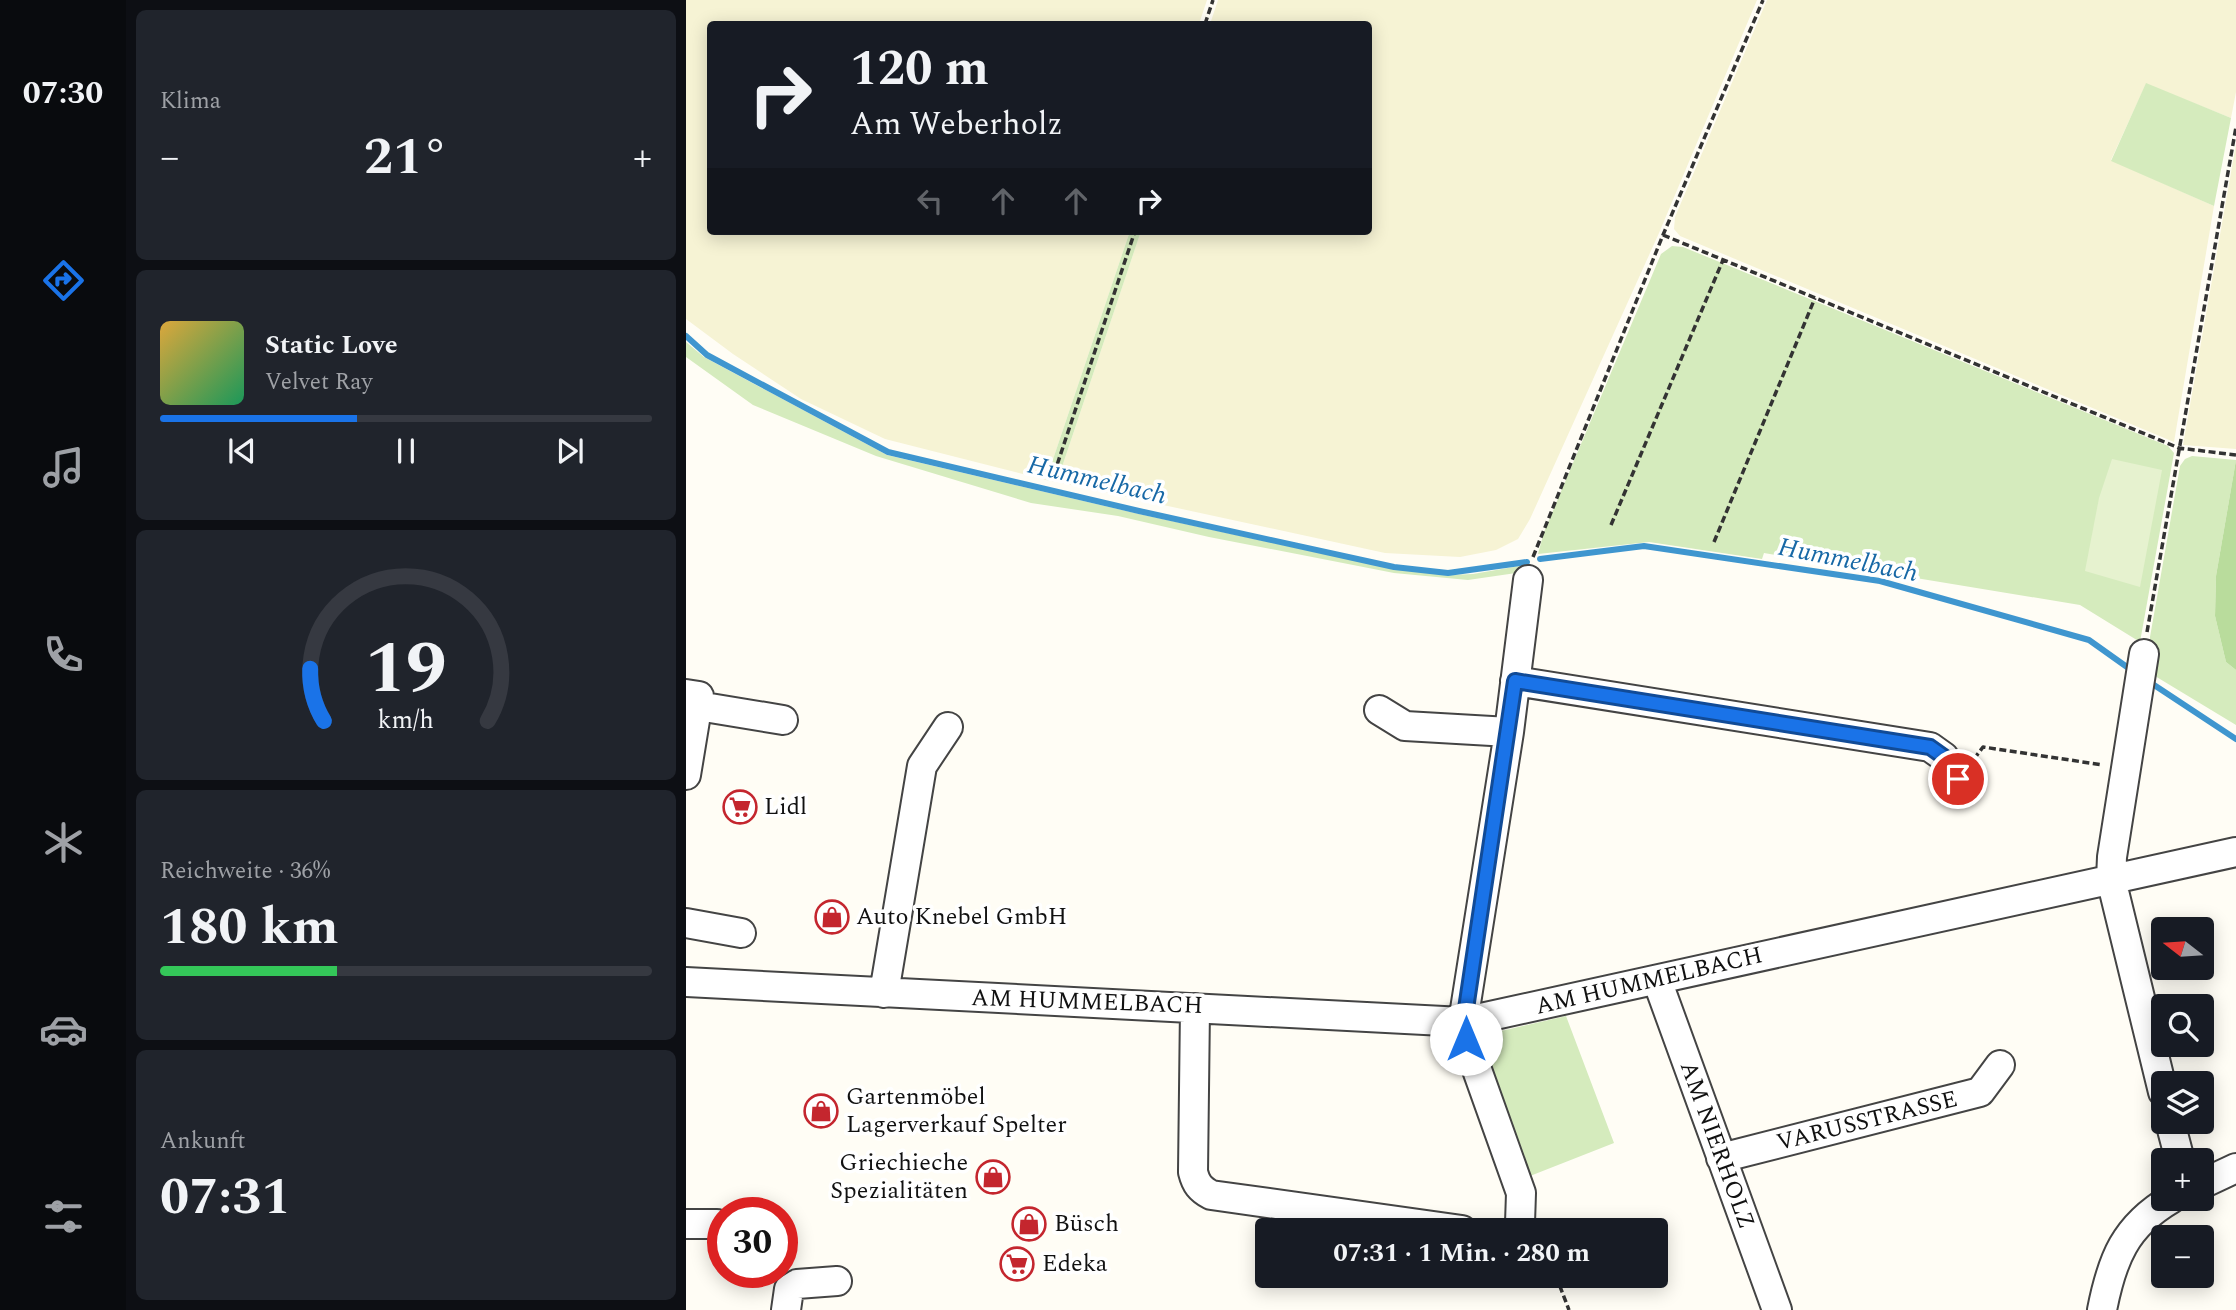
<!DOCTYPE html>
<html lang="de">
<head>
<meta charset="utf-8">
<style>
  body { margin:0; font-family:Spectral,serif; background:#20242c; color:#f1f3f6; height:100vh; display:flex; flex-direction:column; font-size:26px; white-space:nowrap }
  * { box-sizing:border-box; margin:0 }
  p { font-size:23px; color:#9ea1a6 }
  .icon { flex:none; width:38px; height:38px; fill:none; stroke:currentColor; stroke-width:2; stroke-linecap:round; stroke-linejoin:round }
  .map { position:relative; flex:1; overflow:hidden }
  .drawer { display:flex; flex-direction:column; gap:10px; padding:10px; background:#0d0f14; width:560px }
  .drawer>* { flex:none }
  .guide { position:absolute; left:21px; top:21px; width:665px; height:214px; border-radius:7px; box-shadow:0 4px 18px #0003; background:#171b24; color:#f1f3f6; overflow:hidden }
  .needle { width:46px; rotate:287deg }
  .controls { position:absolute; left:1465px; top:917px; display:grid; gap:14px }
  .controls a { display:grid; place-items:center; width:63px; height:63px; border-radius:7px; background:#171b24; box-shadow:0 4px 18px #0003; font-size:35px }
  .speed { position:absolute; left:21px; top:1197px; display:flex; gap:14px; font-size:35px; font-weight:700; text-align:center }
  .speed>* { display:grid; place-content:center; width:91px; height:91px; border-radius:50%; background:#171b24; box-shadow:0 4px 18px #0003; line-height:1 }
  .speed .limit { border:10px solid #d22; background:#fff; color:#111 }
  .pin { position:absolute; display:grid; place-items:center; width:60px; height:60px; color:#fff; margin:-30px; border:4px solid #fff; border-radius:50%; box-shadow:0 2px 7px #0007 }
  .me { position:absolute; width:77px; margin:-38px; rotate:0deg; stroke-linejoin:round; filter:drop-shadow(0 0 5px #0008) }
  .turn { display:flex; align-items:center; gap:24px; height:147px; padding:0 28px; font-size:32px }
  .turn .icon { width:91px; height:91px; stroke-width:2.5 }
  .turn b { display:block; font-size:49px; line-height:60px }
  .lanes { display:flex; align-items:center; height:66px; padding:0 28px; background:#0003; justify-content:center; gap:35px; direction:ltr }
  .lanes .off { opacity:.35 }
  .big { font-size:52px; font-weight:700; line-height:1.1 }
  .drawer .widget { flex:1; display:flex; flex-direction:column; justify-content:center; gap:10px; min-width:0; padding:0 24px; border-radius:10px; background:#20242c }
  .drawer .dial { align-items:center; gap:0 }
  .dial svg { height:182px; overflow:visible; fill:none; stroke:#363941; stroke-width:7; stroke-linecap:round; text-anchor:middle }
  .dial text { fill:#f1f3f6; stroke:none }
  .song { display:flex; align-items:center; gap:21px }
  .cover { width:84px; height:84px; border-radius:10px; background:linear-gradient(135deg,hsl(40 70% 55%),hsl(150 70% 35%)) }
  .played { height:7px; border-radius:4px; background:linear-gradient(90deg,#1a73e8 40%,#363941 40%) }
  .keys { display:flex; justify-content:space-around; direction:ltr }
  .heat { display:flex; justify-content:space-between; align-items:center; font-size:38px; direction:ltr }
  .charge { height:10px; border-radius:5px; background:linear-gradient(90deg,#34c759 36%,#363941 0) }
  .trip { position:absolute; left:569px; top:1218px; width:413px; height:70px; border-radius:7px; background:#171b24; box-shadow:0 4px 18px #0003; font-weight:700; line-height:70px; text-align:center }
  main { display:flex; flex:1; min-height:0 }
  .tabs { display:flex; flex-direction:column; width:126px; justify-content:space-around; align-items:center; background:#090b0e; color:#9ea1a6 }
  .tabs .icon { width:49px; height:49px }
  .tabs .selected { color:#1a73e8 }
  .tabs b { font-size:32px; color:#f1f3f6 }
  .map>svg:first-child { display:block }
</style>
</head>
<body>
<main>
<nav class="tabs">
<b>07:30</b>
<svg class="icon selected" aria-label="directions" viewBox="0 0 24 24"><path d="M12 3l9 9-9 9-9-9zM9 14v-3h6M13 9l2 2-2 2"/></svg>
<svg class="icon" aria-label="music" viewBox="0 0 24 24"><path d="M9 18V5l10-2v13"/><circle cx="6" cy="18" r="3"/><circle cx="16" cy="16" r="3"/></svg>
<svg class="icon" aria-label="phone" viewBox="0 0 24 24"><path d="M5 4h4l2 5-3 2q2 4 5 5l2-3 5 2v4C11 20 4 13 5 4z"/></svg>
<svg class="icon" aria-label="climate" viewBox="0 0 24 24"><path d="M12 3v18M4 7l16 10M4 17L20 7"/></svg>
<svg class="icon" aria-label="car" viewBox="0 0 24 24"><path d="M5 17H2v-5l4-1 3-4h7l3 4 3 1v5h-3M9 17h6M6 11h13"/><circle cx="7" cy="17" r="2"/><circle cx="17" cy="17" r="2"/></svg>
<svg class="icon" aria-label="filters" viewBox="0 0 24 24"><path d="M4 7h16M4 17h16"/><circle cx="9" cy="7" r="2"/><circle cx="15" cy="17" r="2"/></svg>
</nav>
<section class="drawer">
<div class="widget"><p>Klima</p>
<div class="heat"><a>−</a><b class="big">21°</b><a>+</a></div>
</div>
<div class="widget">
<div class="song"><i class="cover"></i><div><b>Static Love</b><p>Velvet Ray</p></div></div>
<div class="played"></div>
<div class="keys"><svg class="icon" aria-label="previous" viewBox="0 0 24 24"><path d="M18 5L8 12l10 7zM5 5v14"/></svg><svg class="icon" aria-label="pause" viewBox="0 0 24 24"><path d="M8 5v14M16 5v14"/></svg><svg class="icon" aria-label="next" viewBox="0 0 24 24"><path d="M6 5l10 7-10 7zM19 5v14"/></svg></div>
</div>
<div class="widget dial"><svg viewBox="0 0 100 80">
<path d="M14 69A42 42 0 1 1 86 69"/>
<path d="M14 69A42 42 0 0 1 8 46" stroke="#1a73e8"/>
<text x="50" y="56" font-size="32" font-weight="700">19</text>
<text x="50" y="72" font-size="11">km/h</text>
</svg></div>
<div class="widget"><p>Reichweite · 36%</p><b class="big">180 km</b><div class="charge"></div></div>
<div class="widget"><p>Ankunft</p><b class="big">07:31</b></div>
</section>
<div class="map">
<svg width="1550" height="1310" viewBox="0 0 1550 1310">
  <rect width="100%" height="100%" fill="#fffdf5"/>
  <!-- farmland -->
  <path fill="#f6f3d4" d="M 0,0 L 521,0 L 513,24 L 24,24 L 24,231 L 444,231 L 360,480 L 199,439 L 115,399 L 47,354 L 0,319 Z
    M 532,0 L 1071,0 L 973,233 L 844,519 L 832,539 L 810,550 L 774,557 L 699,553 L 371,482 L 455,231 L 682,231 L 682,24 L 524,24 Z
    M 1081,0 L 1550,0 L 1550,92 L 1545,118 L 1460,84 L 1425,160 L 1528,206 L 1488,442 L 994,236 L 988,229 L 989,217 Z
    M 1550,144 L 1550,449 L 1497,445 Z"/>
  <!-- green -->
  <path fill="#d5ebbd" d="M 1460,83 L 1545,118 L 1528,206 L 1425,161 Z
    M 444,231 L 455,231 L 371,482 L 360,480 Z
    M 986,246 L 997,247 L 1482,446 L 1488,453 L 1454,642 L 1394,605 L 1078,553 L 1076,559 L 963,542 L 852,554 L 858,532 L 975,254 Z
    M 0,342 L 18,357 L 201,455 L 453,514 L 708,569 L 762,575 L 787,574 L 839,565 L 837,572 L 782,580 L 708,573 L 523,537 L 432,516 L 345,503 L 190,456 L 67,405 L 0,357 Z
    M 1506,456 L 1550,460 L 1530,576 L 1529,616 L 1540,662 L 1550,670 L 1550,725 L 1464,673 L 1464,637 L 1494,466 L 1499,459 Z
    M 880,1016 L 928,1143 L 844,1176 L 793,1051 L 802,1034 Z"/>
  <!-- forest -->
  <path fill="#b9dc9c" d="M 1550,460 L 1550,670 L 1540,662 L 1529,616 L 1530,576 Z"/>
  <!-- pitch -->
  <path fill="#e6f2cf" d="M 1426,459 L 1476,470 L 1454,587 L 1399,571 L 1413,498 Z"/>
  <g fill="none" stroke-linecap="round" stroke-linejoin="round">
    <!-- stream -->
    <path stroke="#3f96cf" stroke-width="6" d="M 0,336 L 21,355 L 202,452 L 453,511 L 708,567 L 762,573 L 841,562
      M 854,559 L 958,546 L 1194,581 L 1403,640 L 1448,672
      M 1462,681 L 1550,739"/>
    <defs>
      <path id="minor" d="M 1458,654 L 1426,857 L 1425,879 L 1477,1092
        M 829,681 L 1244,747 L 1258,757 L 1272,779
        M 0,694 L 13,696 L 0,775
        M 12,706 L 97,720
        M 693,710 L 719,726 L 823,732
        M 0,923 L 55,933
        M 971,980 L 1091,1310
        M 0,982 L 777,1022 L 1550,852
        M 198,993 L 236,766 L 262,727
        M 509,1008 L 507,1172 C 510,1184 514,1189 525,1195 L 776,1230
        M 1484,1122 L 1494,1160
        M 1035,1158 L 1294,1092 L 1314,1065
        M 1516,1184 L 1550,1168
        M 0,1224 L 31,1224
        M 829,1230 L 834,1223 L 835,1193 L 780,1039 L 777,1022 L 823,732 L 842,580
        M 100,1310 L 103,1289 L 111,1284 L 151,1281
        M 1416,1310 C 1426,1259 1439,1226 1485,1199"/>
    </defs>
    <!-- minor casing -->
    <use href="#minor" stroke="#444" stroke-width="32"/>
    <!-- path -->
    <path stroke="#333" stroke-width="3.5" stroke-dasharray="7 3.5" stroke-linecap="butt" d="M 519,24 L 527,0
      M 977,235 L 1493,448 L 1550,455
      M 368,474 L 449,231
      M 925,525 L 1037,260
      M 1028,542 L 1129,298
      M 847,557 L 977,235 L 1077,0
      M 1461,632 L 1550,127
      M 1288,759 L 1297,747 L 1417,765
      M 870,1276 L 883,1310"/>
    <!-- minor -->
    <use href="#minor" stroke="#fff" stroke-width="28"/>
  </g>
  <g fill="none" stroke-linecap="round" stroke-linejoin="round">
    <defs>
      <path id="route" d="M 780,1039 L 778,1022 L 829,681 L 1244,747 L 1258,757 L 1272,779"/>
    </defs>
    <!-- route casing -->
    <use href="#route" stroke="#114b97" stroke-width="18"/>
    <!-- route -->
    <use href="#route" stroke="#1a73e8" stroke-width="12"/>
  </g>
  <!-- icons -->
  <defs>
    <symbol id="supermarket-ring" viewBox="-11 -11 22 22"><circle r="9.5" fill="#fff" stroke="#c4262e" stroke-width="1.5"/><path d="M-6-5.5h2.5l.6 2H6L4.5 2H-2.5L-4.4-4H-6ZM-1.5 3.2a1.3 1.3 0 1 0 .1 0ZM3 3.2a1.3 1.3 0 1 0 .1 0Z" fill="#c4262e"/></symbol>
    <symbol id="shop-ring" viewBox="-11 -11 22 22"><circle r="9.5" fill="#fff" stroke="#c4262e" stroke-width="1.5"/><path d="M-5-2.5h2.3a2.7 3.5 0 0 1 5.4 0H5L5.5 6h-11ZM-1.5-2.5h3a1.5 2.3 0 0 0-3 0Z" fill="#c4262e"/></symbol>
  </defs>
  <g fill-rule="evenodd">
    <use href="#supermarket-ring" x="35" y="788" width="38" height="38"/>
    <use href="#shop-ring" x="127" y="898" width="38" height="38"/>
    <use href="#shop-ring" x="116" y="1092" width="38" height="38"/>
    <use href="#shop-ring" x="288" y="1158" width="38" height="38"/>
    <use href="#shop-ring" x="324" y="1205" width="38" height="38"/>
    <use href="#supermarket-ring" x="312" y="1245" width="38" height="38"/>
  </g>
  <g text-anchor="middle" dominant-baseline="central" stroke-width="7" stroke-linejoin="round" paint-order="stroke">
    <!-- poi labels -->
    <g font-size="24" fill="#111" stroke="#fff" text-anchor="start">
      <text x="78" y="807">Lidl</text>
      <text x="170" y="917">Auto Knebel GmbH</text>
      <text x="160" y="1097">Gartenmöbel<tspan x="160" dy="28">Lagerverkauf Spelter</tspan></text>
      <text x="282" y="1163" text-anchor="end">Griechieche<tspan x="282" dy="28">Spezialitäten</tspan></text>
      <text x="368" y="1224">Büsch</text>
      <text x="356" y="1264">Edeka</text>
    </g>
    <!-- street labels -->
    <g font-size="24" fill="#111" stroke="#fff">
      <text transform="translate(963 981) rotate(-13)">AM HUMMELBACH</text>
      <text transform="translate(401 1002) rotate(2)">AM HUMMELBACH</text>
      <text transform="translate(1181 1121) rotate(-14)">VARUSSTRASSE</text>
      <text transform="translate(1031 1145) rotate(70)">AM NIERHOLZ</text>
    </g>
    <!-- water labels -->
    <g font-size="26" font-style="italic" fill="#1768a6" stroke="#fff">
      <text transform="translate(411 480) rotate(13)">Hummelbach</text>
      <text transform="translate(1162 560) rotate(11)">Hummelbach</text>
    </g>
  </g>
</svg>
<div class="controls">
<a><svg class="needle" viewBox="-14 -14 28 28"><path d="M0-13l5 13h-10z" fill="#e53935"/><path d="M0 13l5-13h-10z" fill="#9ea1a6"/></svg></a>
<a><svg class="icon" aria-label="search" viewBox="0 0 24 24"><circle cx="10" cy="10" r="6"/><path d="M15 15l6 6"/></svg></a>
<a><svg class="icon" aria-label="layers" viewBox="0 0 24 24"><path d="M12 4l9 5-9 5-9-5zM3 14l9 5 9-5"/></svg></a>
<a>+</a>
<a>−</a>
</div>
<div class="speed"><div class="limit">30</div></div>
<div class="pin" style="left:1272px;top:779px;background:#d93025"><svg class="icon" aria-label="arrive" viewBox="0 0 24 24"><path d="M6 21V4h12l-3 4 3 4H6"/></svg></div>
<svg class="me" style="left:780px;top:1039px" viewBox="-20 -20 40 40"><circle r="19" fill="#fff"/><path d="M0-13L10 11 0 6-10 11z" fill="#1a73e8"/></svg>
<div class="trip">07:31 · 1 Min. · 280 m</div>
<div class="guide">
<div class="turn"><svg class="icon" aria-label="right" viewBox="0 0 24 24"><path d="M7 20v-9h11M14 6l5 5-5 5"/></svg><div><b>120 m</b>Am Weberholz</div></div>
<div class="lanes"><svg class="icon off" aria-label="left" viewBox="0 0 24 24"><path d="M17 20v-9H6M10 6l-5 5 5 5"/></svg><svg class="icon off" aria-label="ahead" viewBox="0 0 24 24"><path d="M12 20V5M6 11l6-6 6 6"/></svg><svg class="icon off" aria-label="ahead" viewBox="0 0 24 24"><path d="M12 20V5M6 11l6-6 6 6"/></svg><svg class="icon" aria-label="right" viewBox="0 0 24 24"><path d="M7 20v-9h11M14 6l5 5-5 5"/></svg></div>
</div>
</div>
</main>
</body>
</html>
